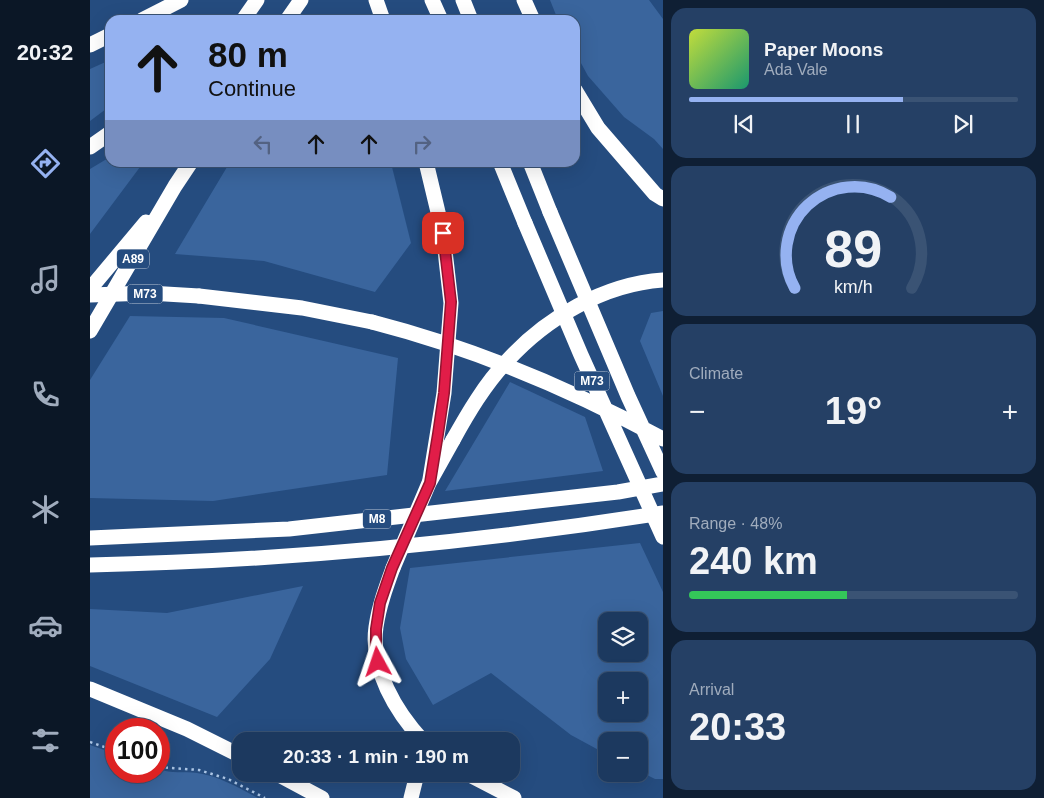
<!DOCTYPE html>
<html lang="en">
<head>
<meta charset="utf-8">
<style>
  body { margin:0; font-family:Helvetica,sans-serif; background:#254065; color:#f1f3f6; height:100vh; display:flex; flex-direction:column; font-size:19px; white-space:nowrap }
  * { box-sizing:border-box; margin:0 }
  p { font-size:16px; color:#a0acbd }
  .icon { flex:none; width:28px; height:28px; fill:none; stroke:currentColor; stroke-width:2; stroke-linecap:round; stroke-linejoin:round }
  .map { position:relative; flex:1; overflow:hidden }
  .sheet { display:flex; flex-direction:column; gap:8px; padding:8px; background:#0f1f34; width:381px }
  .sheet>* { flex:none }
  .guide { position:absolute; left:15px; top:15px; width:475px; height:152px; border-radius:15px; box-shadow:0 5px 20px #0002,0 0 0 1px #3a5374; background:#95b2f1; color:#111; overflow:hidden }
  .fabs { position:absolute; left:508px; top:612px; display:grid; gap:10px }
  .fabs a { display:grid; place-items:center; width:50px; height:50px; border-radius:10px; background:#1c395f; box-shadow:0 5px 20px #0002,0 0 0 1px #3a5374; font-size:25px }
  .speed { position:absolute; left:15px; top:718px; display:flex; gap:10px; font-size:25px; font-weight:700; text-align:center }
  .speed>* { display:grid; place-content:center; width:65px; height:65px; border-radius:50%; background:#1c395f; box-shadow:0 5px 20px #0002,0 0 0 1px #3a5374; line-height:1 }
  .speed .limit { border:8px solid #d22; background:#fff; color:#111 }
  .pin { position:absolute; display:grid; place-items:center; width:42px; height:42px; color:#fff; margin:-21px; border-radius:10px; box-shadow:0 2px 8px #0006 }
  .me { position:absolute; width:55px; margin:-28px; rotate:355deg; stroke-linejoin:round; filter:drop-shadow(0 0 4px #0008) }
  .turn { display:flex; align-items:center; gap:18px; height:105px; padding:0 20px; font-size:22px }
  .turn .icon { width:65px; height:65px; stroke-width:2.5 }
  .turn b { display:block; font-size:35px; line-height:42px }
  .lanes { display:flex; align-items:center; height:48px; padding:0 20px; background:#0003; justify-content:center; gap:25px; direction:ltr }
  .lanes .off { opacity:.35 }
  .big { font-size:38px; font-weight:600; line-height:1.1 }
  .sheet .card { flex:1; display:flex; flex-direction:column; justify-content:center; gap:8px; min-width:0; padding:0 18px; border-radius:15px; background:#254065 }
  .sheet .dial { align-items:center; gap:0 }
  .dial svg { height:130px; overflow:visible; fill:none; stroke:#3a5374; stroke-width:7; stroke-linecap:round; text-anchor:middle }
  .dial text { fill:#f1f3f6; stroke:none }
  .song { display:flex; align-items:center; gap:15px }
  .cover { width:60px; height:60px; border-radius:8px; background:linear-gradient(135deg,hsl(70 70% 55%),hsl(160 70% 35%)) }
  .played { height:5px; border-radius:2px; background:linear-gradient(90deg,#95b2f1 65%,#3a5374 65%) }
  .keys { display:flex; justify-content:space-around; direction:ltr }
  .heat { display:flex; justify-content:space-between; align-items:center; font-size:28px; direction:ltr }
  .charge { height:8px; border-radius:4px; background:linear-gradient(90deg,#34c759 48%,#3a5374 0) }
  .trip { position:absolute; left:142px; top:732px; width:288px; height:50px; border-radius:15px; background:#1c395f; box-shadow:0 5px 20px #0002,0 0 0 1px #3a5374; font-weight:600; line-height:50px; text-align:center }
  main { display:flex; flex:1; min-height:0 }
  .tab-bar { display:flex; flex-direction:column; width:90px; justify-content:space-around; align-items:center; background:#0b1726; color:#a0acbd }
  .tab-bar .icon { width:35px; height:35px }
  .tab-bar .on { color:#95b2f1 }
  .tab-bar b { font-size:22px; color:#f1f3f6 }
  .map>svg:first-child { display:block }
</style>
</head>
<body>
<main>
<nav class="tab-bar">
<b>20:32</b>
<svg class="icon on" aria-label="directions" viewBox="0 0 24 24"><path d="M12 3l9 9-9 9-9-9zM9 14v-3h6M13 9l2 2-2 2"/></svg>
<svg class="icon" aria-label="music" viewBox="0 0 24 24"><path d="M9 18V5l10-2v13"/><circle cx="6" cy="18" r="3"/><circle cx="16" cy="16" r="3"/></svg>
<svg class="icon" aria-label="phone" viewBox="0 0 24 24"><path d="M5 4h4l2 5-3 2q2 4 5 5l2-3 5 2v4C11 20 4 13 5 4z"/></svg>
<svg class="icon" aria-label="climate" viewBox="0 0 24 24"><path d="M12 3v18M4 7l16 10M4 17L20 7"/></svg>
<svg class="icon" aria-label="car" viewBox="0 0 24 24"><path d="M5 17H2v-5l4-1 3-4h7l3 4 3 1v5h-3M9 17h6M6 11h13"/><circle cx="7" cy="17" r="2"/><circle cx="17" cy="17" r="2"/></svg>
<svg class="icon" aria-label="filters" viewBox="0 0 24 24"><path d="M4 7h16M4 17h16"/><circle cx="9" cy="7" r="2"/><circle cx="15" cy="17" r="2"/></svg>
</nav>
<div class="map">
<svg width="573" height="798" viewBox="0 0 573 798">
  <rect width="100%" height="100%" fill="#254c7f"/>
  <!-- green -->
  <path fill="#3a659d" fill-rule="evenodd" d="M 460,0 L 559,0 L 573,19 L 573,149 L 564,139 L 534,117 L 498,76 L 485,52 L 485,20 L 468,20 Z
    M 20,60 L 20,106 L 0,121 L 0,69 Z
    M 20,157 L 20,162 L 53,163 L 0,234 L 0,169 Z
    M 140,162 L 301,163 L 321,243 L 285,292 L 174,261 L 85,254 Z
    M 573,311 L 573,396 L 550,341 L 561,313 Z
    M 40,316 L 134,318 L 308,358 L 297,475 L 123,501 L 0,498 L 0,380 Z
    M 420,382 L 495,417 L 513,471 L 355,491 Z
    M 550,543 L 573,592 L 573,779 L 565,779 L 549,771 L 549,741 L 516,741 L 516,754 L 481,735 L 401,673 L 343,705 L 316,659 L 310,628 L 320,568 ZM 516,621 L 549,621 L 549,654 L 516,654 ZM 516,681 L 549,681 L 549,714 L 516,714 Z
    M 213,586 L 180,659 L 127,717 L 0,666 L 0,609 L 77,613 Z
    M 0,745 L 26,754 L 26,771 L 69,771 L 69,769 C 81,774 94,771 107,773 C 129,776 149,788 168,798 L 0,798 Z"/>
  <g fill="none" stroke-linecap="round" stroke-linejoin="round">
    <!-- path -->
    <path stroke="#acc6e6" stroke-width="2.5" stroke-dasharray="2.5 4" stroke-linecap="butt" d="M 0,742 L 26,751
      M 69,767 L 109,770 L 138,779 L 175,798"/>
    <!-- highway -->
    <path stroke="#fff" stroke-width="15" d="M 286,0 L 293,20
      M 342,0 L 351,20
      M 373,0 L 381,20
      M 434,0 L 443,20
      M 52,20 L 91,0
      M 153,20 L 167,0
      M 197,20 L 211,0
      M 0,45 L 20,35
      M 485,90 L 508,128 L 565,194 L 573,199
      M 0,147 L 20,133
      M 336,162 L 353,233 L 361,303 L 354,393 L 340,479
      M 410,162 L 435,223
      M 440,162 L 460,212
      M 0,289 L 56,222
      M 109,296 L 212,308 L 282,322
      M 0,331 L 85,186 L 101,162
      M 363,440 C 378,413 395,384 417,361 C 456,318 514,284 573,280
      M 0,538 L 199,529 L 528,492 L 573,484
      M 0,565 C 192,561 383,543 573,513
      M 303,568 C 296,587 289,606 286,627 C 280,669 306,712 333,741
      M 0,689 L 97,729 L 151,756
      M 187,774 L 232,798
      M 378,774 L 424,798
      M 321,798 L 327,774"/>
    <!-- highway-bridge -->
    <path stroke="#fff" stroke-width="15" d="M 460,212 L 538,396 L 573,472
      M 435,223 L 491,355 L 573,537
      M 0,295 L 59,293 L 109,296
      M 282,322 C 383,348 481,389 573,439
      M 303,568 L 339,483 L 363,440"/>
  </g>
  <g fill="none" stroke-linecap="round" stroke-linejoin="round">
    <defs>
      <path id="route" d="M 288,662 L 286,647 L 286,629 L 290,603 L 302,568 L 340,483 L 348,434 L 354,393 L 361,302 L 353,233"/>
    </defs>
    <!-- route casing -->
    <use href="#route" stroke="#92132f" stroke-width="12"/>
    <!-- route -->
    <use href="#route" stroke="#e11d48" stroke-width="9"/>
  </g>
  <g text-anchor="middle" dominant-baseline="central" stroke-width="4.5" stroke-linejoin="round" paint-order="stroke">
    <!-- shield labels -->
    <g fill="#254c7f" stroke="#bec9d9" stroke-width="1">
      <rect x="27" y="249.5" width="32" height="19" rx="4"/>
      <rect x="37.5" y="284.5" width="35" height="19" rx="4"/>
      <rect x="484.5" y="371.5" width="35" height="19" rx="4"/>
      <rect x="273" y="509.5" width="28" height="19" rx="4"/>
    </g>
    <g font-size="12" font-weight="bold" fill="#fff">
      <text x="43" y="259">A89</text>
      <text x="55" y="294">M73</text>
      <text x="502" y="381">M73</text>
      <text x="287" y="519">M8</text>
    </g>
  </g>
</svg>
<div class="fabs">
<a><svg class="icon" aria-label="layers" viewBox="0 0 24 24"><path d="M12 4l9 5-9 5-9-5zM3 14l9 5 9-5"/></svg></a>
<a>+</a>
<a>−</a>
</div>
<div class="speed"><div class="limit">100</div></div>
<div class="pin" style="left:353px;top:233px;background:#d93025"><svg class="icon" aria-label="arrive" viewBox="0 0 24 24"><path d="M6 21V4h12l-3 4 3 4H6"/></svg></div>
<svg class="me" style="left:288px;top:662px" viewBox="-20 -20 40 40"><path d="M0-17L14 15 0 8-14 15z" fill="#e11d48" stroke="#fff" stroke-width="4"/></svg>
<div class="trip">20:33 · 1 min · 190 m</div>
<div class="guide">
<div class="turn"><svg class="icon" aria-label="ahead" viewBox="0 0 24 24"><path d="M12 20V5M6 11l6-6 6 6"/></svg><div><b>80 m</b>Continue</div></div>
<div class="lanes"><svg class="icon off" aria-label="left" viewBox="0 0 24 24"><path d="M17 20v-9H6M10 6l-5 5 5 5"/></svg><svg class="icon" aria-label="ahead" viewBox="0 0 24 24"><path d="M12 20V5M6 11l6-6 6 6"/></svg><svg class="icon" aria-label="ahead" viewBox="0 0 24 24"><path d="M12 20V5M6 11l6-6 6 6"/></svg><svg class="icon off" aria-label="right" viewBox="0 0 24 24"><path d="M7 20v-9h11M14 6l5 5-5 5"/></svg></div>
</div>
</div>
<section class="sheet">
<div class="card">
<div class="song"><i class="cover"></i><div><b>Paper Moons</b><p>Ada Vale</p></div></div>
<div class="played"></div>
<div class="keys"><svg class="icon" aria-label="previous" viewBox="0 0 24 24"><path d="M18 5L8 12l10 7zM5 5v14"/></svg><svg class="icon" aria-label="pause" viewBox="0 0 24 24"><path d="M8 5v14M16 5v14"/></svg><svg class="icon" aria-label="next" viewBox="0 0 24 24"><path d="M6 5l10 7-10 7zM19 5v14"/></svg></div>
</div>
<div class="card dial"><svg viewBox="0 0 100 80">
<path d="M14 69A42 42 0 1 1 86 69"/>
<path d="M14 69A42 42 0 0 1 73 13" stroke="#95b2f1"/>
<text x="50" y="56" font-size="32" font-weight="700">89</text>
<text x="50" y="72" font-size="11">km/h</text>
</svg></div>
<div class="card"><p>Climate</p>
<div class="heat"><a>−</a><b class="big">19°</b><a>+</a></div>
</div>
<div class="card"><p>Range · 48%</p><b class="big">240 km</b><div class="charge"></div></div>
<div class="card"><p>Arrival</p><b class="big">20:33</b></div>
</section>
</main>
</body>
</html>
